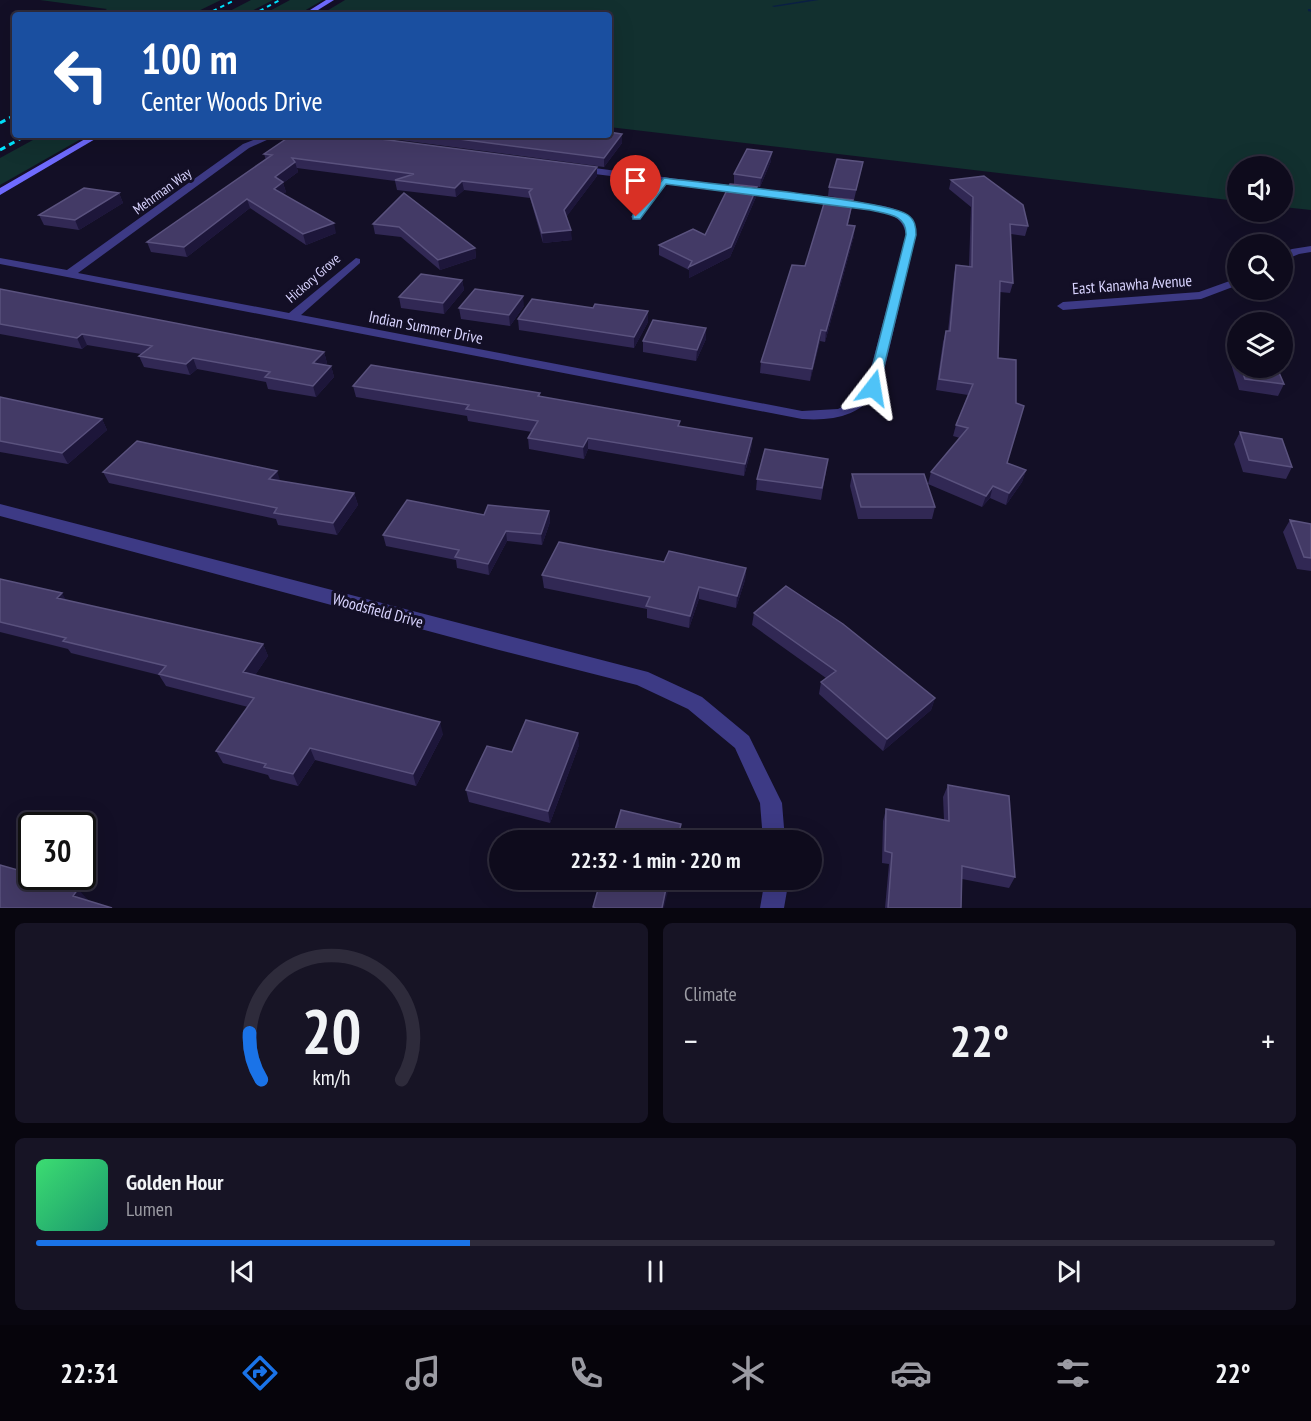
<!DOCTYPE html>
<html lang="en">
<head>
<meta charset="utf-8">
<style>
  body { margin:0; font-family:"PT Sans Narrow",sans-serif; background:#171425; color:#f1f3f6; height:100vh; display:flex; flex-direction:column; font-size:22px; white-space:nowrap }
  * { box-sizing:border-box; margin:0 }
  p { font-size:20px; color:#9b9ba3 }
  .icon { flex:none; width:33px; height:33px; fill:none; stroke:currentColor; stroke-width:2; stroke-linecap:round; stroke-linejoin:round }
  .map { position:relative; height:908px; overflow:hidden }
  .side { display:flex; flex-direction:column; gap:15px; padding:15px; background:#08060f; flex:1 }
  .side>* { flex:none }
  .banner { position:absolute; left:12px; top:12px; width:600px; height:126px; border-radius:6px; box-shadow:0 6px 24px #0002,0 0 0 2px #2e2b3b; background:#1a4fa0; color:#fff; overflow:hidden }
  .controls { position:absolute; left:1227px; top:156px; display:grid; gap:12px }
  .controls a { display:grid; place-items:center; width:66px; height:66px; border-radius:50%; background:#0e0b1c; box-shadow:0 6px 24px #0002,0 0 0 2px #2e2b3b; font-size:30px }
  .speed { position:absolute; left:18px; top:812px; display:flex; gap:12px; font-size:30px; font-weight:700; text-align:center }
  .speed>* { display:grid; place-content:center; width:78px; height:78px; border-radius:50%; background:#0e0b1c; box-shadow:0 6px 24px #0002,0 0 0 2px #2e2b3b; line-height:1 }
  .speed .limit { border:3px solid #111; border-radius:9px; background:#fff; color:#111 }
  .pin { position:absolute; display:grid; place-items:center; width:51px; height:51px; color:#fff; margin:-62px -26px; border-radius:50% 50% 50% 0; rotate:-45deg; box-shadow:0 0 6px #0007 }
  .pin .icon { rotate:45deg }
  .me { position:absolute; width:66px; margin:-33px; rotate:14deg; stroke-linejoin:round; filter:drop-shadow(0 0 4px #0008) }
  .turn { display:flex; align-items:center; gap:21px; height:126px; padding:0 30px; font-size:27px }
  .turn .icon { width:78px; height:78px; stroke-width:2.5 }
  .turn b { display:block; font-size:42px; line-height:51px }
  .big { font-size:45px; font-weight:700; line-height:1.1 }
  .side .card { flex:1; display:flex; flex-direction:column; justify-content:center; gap:9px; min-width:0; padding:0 21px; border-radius:9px; background:#171425 }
  .side .dial { align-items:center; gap:0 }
  .dial svg { height:156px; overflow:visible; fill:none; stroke:#2e2b3b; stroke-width:7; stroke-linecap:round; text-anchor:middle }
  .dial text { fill:#f1f3f6; stroke:none }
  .song { display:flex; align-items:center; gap:18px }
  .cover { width:72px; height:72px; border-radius:9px; background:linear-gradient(135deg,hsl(140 70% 55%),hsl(160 70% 35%)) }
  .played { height:6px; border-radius:3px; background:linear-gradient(90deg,#1a73e8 35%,#2e2b3b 35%) }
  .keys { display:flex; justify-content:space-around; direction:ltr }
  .heat { display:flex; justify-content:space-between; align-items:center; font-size:33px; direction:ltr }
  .side .tiles { flex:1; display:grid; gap:15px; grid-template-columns:1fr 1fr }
  .card:last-child { grid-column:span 2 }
  .trip { position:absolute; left:489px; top:830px; width:333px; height:60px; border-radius:30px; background:#0e0b1c; box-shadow:0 6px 24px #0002,0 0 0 2px #2e2b3b; font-weight:700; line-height:60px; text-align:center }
  .tab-bar { display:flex; height:96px; justify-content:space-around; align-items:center; background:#06040b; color:#9b9ba3 }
  .tab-bar .icon { width:42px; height:42px }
  .tab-bar .active { color:#1a73e8 }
  .tab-bar b { font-size:27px; color:#f1f3f6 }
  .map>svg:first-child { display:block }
</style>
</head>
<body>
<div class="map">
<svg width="1311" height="908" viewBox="0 0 1311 908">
  <rect width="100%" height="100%" fill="#130f26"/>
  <!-- green -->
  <path fill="#12302f" d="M 40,0 L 221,0 L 190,15 L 97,15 L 107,9 Z
    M 251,0 L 273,0 L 244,15 L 222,15 Z
    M 290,0 L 323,0 L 297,15 L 262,15 Z
    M 345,0 L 1311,0 L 1311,210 L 1283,207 L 1282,166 L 1238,166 L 1237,201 L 609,127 L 609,15 L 320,15 Z
    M 42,135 L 88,135 L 0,185 L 0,158 Z"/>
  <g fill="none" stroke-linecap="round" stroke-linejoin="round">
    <!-- stream -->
    <path fill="#0a1f44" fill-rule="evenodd" d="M 809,0 L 819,0 L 774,7 L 772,6 Z
      M 1308,9 L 1311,9 L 1311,12 L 1308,11 Z"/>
    <!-- street -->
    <path fill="#3d3a85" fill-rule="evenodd" d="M 266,135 L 278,135 L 249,148 L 78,273 L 289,313 L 356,258 L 360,259 L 360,263 L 301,315 L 802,411 L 838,409 L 854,401 L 866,387 L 906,235 C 903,215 887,213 870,210 L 667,183 L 640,219 L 636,220 L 631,217 L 658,182 L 579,172 L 574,169 L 579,166 L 870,204 C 891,207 913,210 916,235 L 880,388 C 860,416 835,421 802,419 L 0,264 L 0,258 L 67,270 L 243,144 Z
      M 1311,246 L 1311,252 L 1299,254 L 1282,261 L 1282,253 L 1292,249 Z
      M 1238,278 L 1238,285 L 1201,299 L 1063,310 L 1057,306 L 1063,302 L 1199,292 Z
      M 0,504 L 648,672 L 702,697 L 749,736 L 782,803 L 785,840 L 763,840 L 760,803 L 735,748 L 688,709 L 637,685 L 499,650 L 0,516 Z
      M 765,879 L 789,879 L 784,908 L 760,908 Z"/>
    <!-- secondary -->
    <path fill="#6f6bff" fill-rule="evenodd" d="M 326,0 L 334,0 L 310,15 L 302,15 Z
      M 92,135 L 102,135 L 0,195 L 0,188 Z"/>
    <!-- rail-far1 -->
    <path stroke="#00e5ff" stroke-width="2" stroke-dasharray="4.5 4" stroke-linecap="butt" d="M 205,15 L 235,0
      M 252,15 L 280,0"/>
    <!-- rail -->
    <path stroke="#00e5ff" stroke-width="3" stroke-dasharray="6 4.5" stroke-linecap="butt" d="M 0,123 L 15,115
      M 0,150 L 27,135"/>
  </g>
  <!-- wall -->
  <path fill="#312854" d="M 622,134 L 622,143 L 604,167 L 361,135 L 609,135 Z
    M 264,154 L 597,167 L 597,176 L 566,217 L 572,240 L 543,243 L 530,198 L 464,190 L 456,197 L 397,190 L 395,181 L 297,168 L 298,172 L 283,183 L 286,192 L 283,194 L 336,233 L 306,245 L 250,208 L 187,257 L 151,252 L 147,242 L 266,160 Z
    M 771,161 L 760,187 L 734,184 L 734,174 Z
    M 863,162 L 854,200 L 828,196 L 829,187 Z
    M 951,180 L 1028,226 L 1025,236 L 1011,234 L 1013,283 L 1010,293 L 1000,292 L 998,358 L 1007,463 L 1026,470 L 1022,482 L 1006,505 L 990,498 L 982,507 L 928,484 L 931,472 L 960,438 L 953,436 L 956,425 L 968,395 L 936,390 L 943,342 L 946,331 L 948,331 L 954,275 L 956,265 L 969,266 L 971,207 L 949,189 Z
    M 119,193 L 123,203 L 79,230 L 44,225 L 39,215 Z
    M 404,193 L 475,248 L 476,258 L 440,270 L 401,237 L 375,234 L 373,224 Z
    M 756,197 L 730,257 L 689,278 L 689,270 L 659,255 L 659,245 L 705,235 Z
    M 853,200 L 848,225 L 854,236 L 825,342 L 820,341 L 810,381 L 760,373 L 761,362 Z
    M 462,280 L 464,290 L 444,314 L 401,308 L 399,297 Z
    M 0,289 L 324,352 L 327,363 L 325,365 L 331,366 L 334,377 L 316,397 L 268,389 L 266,382 L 197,369 L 190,375 L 144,367 L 139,356 L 141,354 L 87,345 L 82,349 L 0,334 Z
    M 524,306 L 510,326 L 461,319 L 459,308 Z
    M 593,308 L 648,311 L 648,322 L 634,348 L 519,330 L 518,319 Z
    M 706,328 L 706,339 L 696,361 L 643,352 L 643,341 Z
    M 1236,353 L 1238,353 L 1238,368 L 1277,368 L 1284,384 L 1278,396 L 1239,390 L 1231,364 Z
    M 353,386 L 540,393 L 540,396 L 680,426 L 752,438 L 751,450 L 744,476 L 588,449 L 584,459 L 529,449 L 528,438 L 532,432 L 468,421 L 467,416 L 356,397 Z
    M 0,397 L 102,419 L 107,430 L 68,464 L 0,452 Z
    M 1240,432 L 1292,467 L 1286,479 L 1243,472 L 1234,444 Z
    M 826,471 L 821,500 L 756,490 L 757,479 Z
    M 103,472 L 280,481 L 354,493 L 358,505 L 337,535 L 278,525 L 276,519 L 109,483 Z
    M 852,474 L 935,507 L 932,519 L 858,519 L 850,486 Z
    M 549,511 L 550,522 L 542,545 L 507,541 L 489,575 L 457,568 L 456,560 L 386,546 L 383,535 L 484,515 Z
    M 1290,520 L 1311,524 L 1311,571 L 1297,569 L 1283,532 Z
    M 664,562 L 746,568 L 745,580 L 736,608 L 699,599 L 689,628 L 647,618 L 647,609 L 544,588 L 542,575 Z
    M 0,579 L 66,600 L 263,644 L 268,656 L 255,675 L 443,734 L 416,786 L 315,760 L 298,786 L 270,779 L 268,775 L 223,763 L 216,751 L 248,707 L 166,686 L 159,675 L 71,653 L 68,649 L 0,632 Z
    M 754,613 L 935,698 L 931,710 L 883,751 L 819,694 L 821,682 L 826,678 L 752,625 Z
    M 579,745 L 550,823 L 469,802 L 466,790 Z
    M 948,785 L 1015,877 L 1009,888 L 962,879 L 961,908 L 885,908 L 889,864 L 882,863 L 883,821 L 886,809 L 944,820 L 943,797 Z"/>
  <!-- shaded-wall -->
  <path fill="#1d163a" d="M 622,134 L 622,143 L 604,167 L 604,158 Z
    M 772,152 L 771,161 L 760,187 L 761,178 Z
    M 295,162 L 298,172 L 283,183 L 286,192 L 277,198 L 274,189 L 275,177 Z
    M 597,167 L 597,176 L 564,220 L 564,210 Z
    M 462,181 L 464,190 L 456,197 L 455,188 Z
    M 757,187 L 756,197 L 730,257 L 689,278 L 689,267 Z
    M 119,193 L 123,203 L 79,230 L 75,220 Z
    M 247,199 L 250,208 L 187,257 L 184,247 Z
    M 334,223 L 336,233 L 306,245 L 303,234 Z
    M 855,226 L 854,236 L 825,342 L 826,331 Z
    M 571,230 L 572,240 L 543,243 L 542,233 Z
    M 475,248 L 476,258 L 440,270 L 438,260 Z
    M 462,280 L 464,290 L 444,314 L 443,303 Z
    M 523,296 L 524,306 L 510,326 L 509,315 Z
    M 648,311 L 648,322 L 634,348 L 634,337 Z
    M 706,328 L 706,339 L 696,361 L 697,350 Z
    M 821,330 L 820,341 L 810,381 L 812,369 Z
    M 82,334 L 87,345 L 82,349 L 77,338 Z
    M 324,352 L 327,363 L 316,374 L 313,363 Z
    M 193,358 L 197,369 L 190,375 L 186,364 Z
    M 331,366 L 334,377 L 316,397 L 313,386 Z
    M 102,419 L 107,430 L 68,464 L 62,453 Z
    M 588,438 L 588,449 L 584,459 L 583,447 Z
    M 752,438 L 751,450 L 744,476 L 745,464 Z
    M 1026,470 L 1022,482 L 1006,505 L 1009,493 Z
    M 277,471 L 281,483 L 269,479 Z
    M 993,486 L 990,498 L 982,507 L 986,496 Z
    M 354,493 L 358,505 L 337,535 L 333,523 Z
    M 549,511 L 550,522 L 542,545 L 541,534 Z
    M 506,531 L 507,541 L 489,575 L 488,564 Z
    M 746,568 L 745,580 L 736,608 L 737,596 Z
    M 699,587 L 699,599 L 689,628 L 690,616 Z
    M 62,593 L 69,605 L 57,598 Z
    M 263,644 L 268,656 L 249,684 L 243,672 Z
    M 935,698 L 931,710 L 883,751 L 887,739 Z
    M 440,722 L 443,734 L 416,786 L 413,774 Z
    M 578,733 L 579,745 L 550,823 L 548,811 Z
    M 310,748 L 315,760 L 298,786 L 293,774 Z
    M 681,824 L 680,840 L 677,840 Z
    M 668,879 L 671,879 L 664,908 L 662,908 Z
    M 78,889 L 89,901 L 73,896 Z"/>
  <!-- building -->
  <path fill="#433a66" stroke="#5a527e" stroke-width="1.5" d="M 609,132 L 622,134 L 604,158 L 429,135 L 609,135 Z
    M 292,135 L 350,135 L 597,167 L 564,210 L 571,230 L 542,233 L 529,192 L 532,189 L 462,181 L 455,188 L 395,180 L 414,174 L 292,158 L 295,162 L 275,177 L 283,182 L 274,189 L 334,223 L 303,234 L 247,199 L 184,247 L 147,242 L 272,155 L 264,154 Z
    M 747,149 L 772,152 L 761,178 L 734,174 Z
    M 837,159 L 863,162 L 856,190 L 829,187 Z
    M 984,176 L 1023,205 L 1028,226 L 1010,224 L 1013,283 L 1000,281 L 998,358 L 1016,360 L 1016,403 L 1024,406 L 1007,463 L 1026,470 L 1009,493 L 993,486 L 986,496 L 931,472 L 968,428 L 956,425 L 973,384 L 939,379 L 946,331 L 950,331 L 956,265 L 972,267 L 973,197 L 951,180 Z
    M 730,184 L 757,187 L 731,247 L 689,267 L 692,261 L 659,245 L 693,229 L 705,235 Z
    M 84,188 L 119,193 L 75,220 L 39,215 Z
    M 404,193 L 475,248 L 438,260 L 399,227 L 373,224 Z
    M 826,197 L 853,200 L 847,225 L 855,226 L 826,331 L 821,330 L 812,369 L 761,362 L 792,265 L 805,266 Z
    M 421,274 L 462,280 L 443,303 L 399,297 Z
    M 0,289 L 324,352 L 313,363 L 331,366 L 313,386 L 265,377 L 270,372 L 193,358 L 186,364 L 139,356 L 152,346 L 82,334 L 77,338 L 0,324 Z
    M 475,289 L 523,296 L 509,315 L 459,308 Z
    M 532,299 L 593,308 L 595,304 L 648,311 L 634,337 L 518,319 Z
    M 653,320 L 706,328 L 697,350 L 643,341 Z
    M 371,365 L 540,393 L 538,396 L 680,421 L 678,426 L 752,438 L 745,464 L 588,438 L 583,447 L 528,438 L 538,421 L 466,409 L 469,405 L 353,386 Z
    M 1241,368 L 1277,368 L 1284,384 L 1245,379 Z
    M 0,397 L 102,419 L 62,453 L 0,441 Z
    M 1240,432 L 1282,439 L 1292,467 L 1249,460 Z
    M 137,441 L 277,471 L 269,479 L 354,493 L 333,523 L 274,513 L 277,508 L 103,472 Z
    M 765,449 L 828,459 L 822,488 L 757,479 Z
    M 852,474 L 924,474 L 935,507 L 861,507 Z
    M 407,500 L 484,515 L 488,505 L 549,511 L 541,534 L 506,531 L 488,564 L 455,557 L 459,550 L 383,535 Z
    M 1290,520 L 1311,524 L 1311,558 L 1304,557 Z
    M 559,542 L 664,562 L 669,551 L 746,568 L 737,596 L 699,587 L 690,616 L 646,606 L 650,597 L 542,575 Z
    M 0,579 L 62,593 L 57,598 L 263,644 L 243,672 L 440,722 L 413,774 L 310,748 L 293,774 L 264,767 L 266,764 L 216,751 L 254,698 L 159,674 L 166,666 L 63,641 L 66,638 L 0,622 Z
    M 786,586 L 843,624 L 935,698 L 887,739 L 821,682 L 836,671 L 754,613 Z
    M 526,720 L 578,733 L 548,811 L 466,790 L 487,746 L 512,752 Z
    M 948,785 L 1009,796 L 1015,877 L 962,866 L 961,908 L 888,908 L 892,853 L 885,851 L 886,809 L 949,821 Z
    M 621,810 L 681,824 L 677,840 L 612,840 Z
    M 0,865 L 32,874 L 32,876 L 37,876 L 78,889 L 73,896 L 112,908 L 0,908 Z
    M 601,879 L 668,879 L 662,908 L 596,908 L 593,907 Z"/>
  <!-- route -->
  <path fill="#4fc3f7" stroke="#337fa1" stroke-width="1.5" d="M 664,178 C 701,183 889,200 908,215 C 915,220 916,227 916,235 L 878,391 L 873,392 L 867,388 L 906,235 C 907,214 886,214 870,210 L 666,184 L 640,219 L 633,219 L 633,215 Z"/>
  <g text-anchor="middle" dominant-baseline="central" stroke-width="6" stroke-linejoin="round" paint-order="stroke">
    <!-- far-street labels -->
    <g font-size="14" fill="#d9d4ff" stroke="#130f26">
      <text transform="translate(162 191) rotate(-36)">Mehrman Way</text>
      <text transform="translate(313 278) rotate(-41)">Hickory Grove</text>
    </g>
    <!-- street labels -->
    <g font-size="16" fill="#d9d4ff" stroke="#130f26">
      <text transform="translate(1132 284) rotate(-4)">East Kanawha Avenue</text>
      <text transform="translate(426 327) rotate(11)">Indian Summer Drive</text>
      <text transform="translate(378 610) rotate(15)">Woodsfield Drive</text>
    </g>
  </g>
</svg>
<div class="controls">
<a><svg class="icon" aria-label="sound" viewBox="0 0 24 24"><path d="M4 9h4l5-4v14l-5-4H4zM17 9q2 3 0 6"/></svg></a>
<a><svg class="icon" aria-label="search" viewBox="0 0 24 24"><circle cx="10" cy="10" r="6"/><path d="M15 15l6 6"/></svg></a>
<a><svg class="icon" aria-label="layers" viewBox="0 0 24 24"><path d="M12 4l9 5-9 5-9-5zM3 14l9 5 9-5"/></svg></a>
</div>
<div class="speed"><div class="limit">30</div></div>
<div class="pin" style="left:636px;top:217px;background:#d93025"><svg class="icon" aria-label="arrive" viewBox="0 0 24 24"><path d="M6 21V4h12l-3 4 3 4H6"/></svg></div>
<svg class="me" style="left:873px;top:388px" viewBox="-20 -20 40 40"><path d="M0-17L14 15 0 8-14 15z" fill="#4fc3f7" stroke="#fff" stroke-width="4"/></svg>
<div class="trip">22:32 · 1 min · 220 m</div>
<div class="banner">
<div class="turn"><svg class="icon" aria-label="left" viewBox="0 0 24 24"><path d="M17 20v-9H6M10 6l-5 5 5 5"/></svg><div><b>100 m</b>Center Woods Drive</div></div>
</div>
</div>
<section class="side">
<div class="tiles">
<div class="card dial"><svg viewBox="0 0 100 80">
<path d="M14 69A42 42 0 1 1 86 69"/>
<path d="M14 69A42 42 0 0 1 8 45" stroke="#1a73e8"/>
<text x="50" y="56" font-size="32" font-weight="700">20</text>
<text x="50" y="72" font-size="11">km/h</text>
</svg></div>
<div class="card"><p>Climate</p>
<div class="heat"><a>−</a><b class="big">22°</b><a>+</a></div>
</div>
<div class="card">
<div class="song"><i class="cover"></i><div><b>Golden Hour</b><p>Lumen</p></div></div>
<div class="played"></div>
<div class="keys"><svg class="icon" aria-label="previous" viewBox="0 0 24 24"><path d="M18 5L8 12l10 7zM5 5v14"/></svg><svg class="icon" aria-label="pause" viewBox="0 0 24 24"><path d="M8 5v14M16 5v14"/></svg><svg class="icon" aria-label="next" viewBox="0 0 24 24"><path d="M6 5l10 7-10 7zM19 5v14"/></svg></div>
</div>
</div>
</section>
<nav class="tab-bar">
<b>22:31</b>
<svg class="icon active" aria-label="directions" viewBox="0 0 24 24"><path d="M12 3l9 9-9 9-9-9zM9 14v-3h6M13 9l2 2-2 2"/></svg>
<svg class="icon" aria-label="music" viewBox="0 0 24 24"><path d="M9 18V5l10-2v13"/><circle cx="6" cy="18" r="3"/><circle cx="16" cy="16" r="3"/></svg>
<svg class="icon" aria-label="phone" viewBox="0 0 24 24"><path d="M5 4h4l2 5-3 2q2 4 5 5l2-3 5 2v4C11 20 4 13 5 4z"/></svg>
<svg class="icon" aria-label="climate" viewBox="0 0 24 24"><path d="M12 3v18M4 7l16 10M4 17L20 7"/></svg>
<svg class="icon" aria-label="car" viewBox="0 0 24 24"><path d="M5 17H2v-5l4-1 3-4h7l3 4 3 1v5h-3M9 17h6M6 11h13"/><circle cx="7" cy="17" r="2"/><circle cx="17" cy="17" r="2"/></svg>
<svg class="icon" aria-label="filters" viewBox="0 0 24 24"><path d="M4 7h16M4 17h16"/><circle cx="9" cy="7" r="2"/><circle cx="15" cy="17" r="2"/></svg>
<b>22°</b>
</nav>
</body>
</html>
